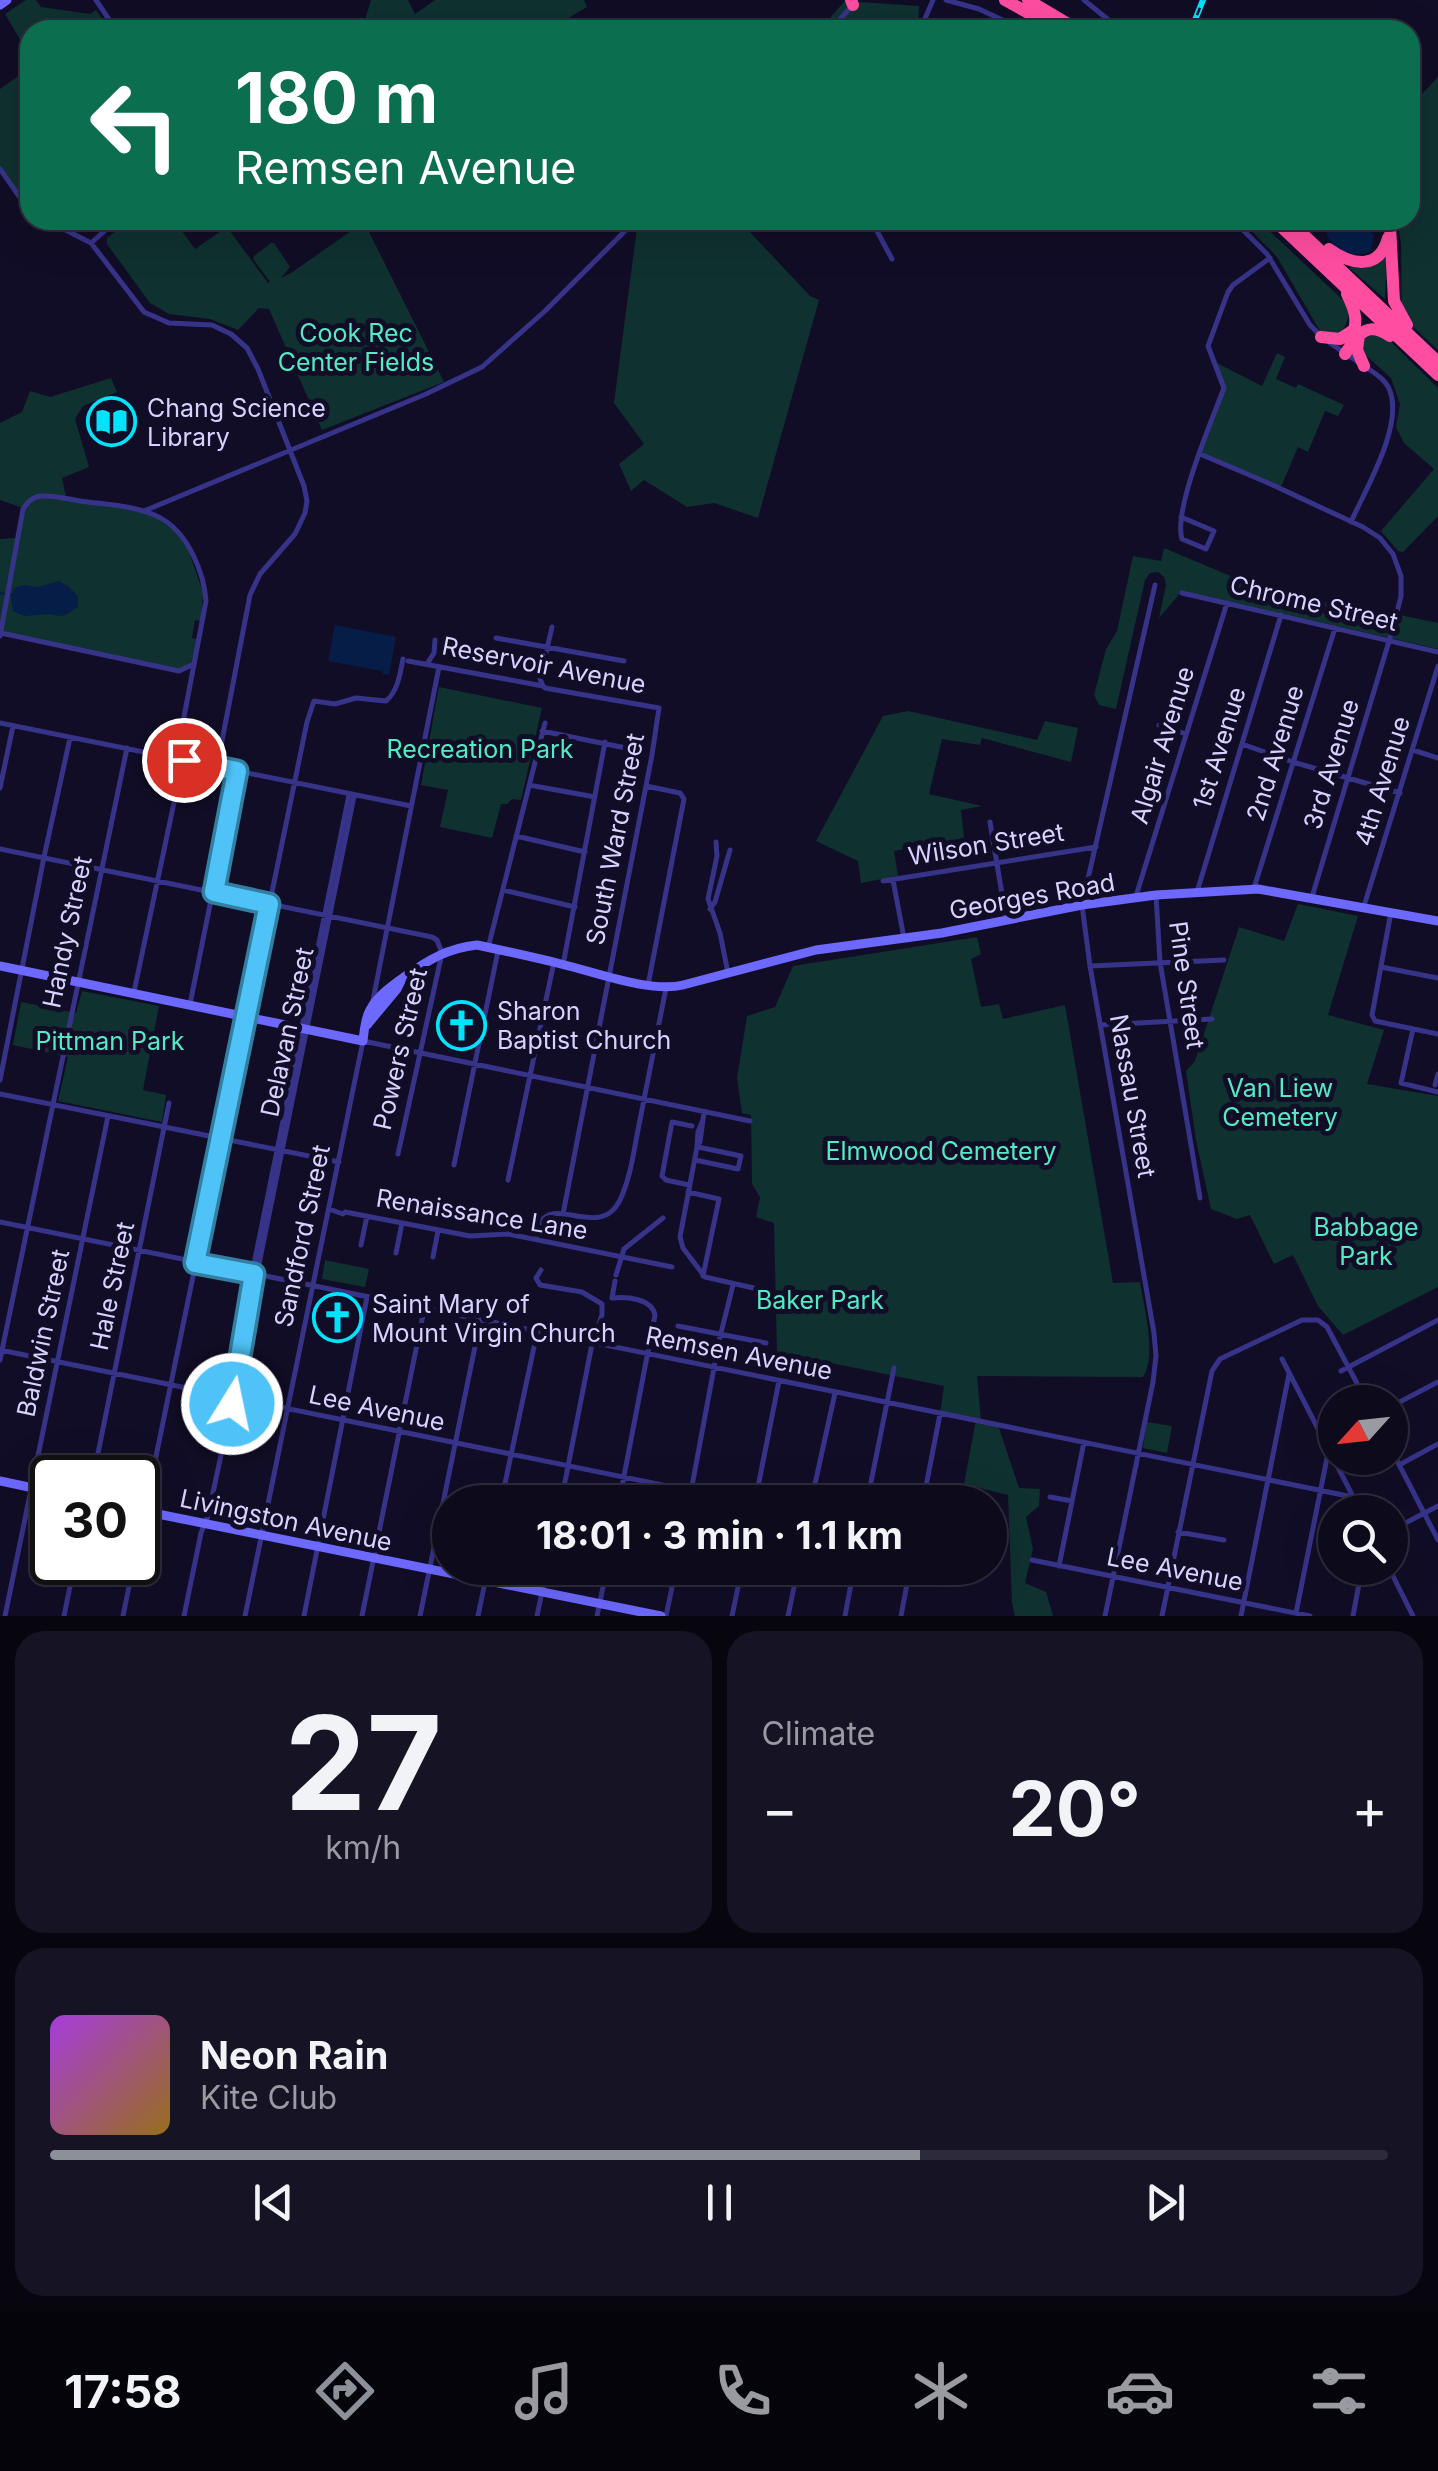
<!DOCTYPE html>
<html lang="en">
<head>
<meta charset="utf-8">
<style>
  body { margin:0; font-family:Inter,sans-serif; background:#161325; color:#f1f3f6; height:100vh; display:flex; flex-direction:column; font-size:38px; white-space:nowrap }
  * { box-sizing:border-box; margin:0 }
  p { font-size:32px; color:#9a9aa3 }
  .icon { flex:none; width:55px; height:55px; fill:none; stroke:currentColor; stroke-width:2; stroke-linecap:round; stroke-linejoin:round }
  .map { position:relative; height:1616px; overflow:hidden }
  .drawer { display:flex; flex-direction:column; gap:15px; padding:15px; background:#07060f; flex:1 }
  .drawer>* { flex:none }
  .banner { position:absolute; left:20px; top:20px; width:1400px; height:210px; border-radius:30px; box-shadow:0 10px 40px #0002,0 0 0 2px #2d2b3b; background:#0b6e4f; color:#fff; overflow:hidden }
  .needle { width:65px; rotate:243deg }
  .tools { position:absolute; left:1318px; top:1385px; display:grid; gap:20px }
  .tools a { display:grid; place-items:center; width:90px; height:90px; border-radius:50%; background:#0d0a1c; box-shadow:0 10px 40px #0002,0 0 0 2px #2d2b3b; font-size:50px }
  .speed { position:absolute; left:30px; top:1455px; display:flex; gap:20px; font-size:50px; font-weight:700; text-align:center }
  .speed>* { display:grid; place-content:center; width:130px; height:130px; border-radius:50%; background:#0d0a1c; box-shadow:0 10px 40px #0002,0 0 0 2px #2d2b3b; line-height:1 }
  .speed .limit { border:5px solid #111; border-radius:15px; background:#fff; color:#111 }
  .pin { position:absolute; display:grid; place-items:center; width:85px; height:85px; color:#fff; margin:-42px; border:5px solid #fff; border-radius:50%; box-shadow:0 2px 10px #0007 }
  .me { position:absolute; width:110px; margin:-55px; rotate:10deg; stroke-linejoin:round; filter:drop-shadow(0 0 8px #0008) }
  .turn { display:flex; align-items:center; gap:35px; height:210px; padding:0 50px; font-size:45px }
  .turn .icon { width:130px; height:130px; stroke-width:2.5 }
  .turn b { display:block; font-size:70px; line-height:85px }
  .big { font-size:75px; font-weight:700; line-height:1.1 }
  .drawer .widget { flex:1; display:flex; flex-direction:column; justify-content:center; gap:15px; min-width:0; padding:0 35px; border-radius:30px; background:#161325 }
  .drawer .dial { align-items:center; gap:0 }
  .dial b { font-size:130px; line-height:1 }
  .song { display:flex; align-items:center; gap:30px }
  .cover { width:120px; height:120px; border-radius:15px; background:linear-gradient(135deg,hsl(280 70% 55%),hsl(40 70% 35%)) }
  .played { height:10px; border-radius:5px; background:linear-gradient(90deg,#8c9099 65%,#2d2b3b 65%) }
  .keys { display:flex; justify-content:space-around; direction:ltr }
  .heat { display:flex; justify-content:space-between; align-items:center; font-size:55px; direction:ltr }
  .drawer .tiles { flex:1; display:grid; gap:15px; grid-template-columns:1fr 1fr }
  .widget:last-child { grid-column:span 2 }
  .trip { position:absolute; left:432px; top:1485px; width:575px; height:100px; border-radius:50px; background:#0d0a1c; box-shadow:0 10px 40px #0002,0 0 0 2px #2d2b3b; font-weight:700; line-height:100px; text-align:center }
  .menu { display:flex; height:160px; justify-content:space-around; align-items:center; background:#05040b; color:#9a9aa3 }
  .menu .icon { width:70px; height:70px }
  .menu .selected { color:#8c9099 }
  .menu b { font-size:45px; color:#f1f3f6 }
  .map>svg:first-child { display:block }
</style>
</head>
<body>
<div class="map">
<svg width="1438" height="1616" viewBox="0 0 1438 1616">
  <rect width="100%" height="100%" fill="#110d26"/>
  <!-- green -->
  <path fill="#0f3130" d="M 26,0 L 36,0 L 41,7 L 90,14 L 96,10 L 110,30 L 30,30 L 30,56 L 5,14 Z
    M 371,0 L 408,0 L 415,14 L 435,0 L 584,0 L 587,7 L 548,30 L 362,30 Z
    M 845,1 L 919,6 L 918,26 L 934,30 L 819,30 Z
    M 30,68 L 30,208 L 24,205 L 0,171 L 0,89 Z
    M 1438,77 L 1438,350 L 1402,316 L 1401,243 L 1397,220 L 1410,220 L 1410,107 Z
    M 135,220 L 174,220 L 195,249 L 227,227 L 268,283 L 270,282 L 253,259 L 254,256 L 271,243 L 274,243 L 290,267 L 281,278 L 291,273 L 364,222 L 444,382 L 322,430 L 269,309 L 259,308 L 238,330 L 210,319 L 169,314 L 150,303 L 107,244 L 107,238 L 123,226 Z
    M 638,220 L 702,220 L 707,225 L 713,220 L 756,220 L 748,230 L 810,296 L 819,300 L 758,518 L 714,503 L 687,507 L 644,480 L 631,491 L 619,464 L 644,444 L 614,403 Z
    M 1241,220 L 1258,220 L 1346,303 C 1350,317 1348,324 1339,335 L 1320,331 L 1277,257 Z
    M 1387,255 L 1385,299 L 1348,267 L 1366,268 Z
    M 1373,335 L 1387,338 L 1438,388 L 1438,516 L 1403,552 L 1398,551 L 1381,531 L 1434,469 L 1404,443 L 1396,427 L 1400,404 L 1391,378 L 1360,350 L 1361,339 Z
    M 1277,353 L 1285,357 L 1276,379 L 1296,388 L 1298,384 L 1344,405 L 1338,416 L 1325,411 L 1308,452 L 1298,447 L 1281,487 L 1200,454 L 1224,388 L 1213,361 L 1262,386 Z
    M 111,378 L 117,392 L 83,406 L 75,419 L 89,467 L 62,478 L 66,497 L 155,514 L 183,535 L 203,592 L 201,621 L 195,620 L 192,638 L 198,639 L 194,663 L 179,671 L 0,631 L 0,539 L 15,538 L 15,543 L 23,508 L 0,500 L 0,423 L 22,412 L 30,391 L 50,397 Z
    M 1164,548 L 1245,582 L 1397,620 L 1400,615 L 1438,623 L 1438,649 L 1182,591 L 1159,618 L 1166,585 L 1164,577 L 1158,572 L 1150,573 L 1145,580 L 1116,709 L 1099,705 L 1094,695 L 1106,649 L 1117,631 L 1133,556 L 1161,561 Z
    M 439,687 L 542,708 L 521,800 L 512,799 L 507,804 L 501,804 L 492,838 L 440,827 L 448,790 L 421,785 Z
    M 908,711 L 1037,740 L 1045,721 L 1078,728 L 1071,762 L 982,738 L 980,745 L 942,739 L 929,794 L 982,806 L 961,810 L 964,838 L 894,851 L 898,876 L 861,883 L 858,861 L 816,841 L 883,716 Z
    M 1298,904 L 1358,916 L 1328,1015 L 1384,1030 L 1367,1084 L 1438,1096 L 1438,1287 L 1343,1335 L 1318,1306 L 1293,1255 L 1274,1264 L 1250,1215 L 1237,1219 L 1211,1209 L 1196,1140 L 1186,1071 L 1195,1061 L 1239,927 L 1284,941 Z
    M 977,937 L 981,954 L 971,959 L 981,1007 L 999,1004 L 1003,1019 L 1065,1005 L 1113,1283 L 1140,1282 C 1144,1307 1157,1356 1143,1377 L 977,1376 L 981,1420 L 998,1425 L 1019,1488 L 1040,1489 L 1039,1506 L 1026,1517 L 1033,1549 L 1025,1583 L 1046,1592 L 1053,1616 L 1015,1616 L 1012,1603 L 1008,1495 L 964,1484 L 976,1420 L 940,1414 L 944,1386 L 777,1352 L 774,1223 L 756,1217 L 760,1197 L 752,1184 L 751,1115 L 742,1113 L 737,1078 L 747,1016 L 775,1007 L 793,966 Z
    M 82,991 L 159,1006 L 143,1090 L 166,1095 L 162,1122 L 58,1101 L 68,1057 L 13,1045 L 21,1002 L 76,1013 Z
    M 325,1260 L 369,1269 L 365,1287 L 322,1279 Z
    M 1147,1422 L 1172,1426 L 1167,1453 L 1143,1448 Z"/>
  <!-- water -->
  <path fill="#051d47" d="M 1333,220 L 1358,220 L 1362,228 L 1369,230 L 1374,235 L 1371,251 C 1354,259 1335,252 1326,234 Z
    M 58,581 L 68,586 L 78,596 L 78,607 L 66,615 L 58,616 L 49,614 L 24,616 L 13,611 L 11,599 L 14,588 L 24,585 L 38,587 Z
    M 335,625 L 396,637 L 389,675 L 383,674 L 382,671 L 328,661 Z"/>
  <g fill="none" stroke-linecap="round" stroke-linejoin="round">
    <!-- stream -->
    <path stroke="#051d47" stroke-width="2.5" d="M 0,593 L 5,594
      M 10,595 L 11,595"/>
    <!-- street -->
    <path stroke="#373389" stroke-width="5" d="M 96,0 L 116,30
      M 946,0 L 979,9 L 1024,30
      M 1084,0 L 1121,30
      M 830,30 L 852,6
      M 920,30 L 933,0
      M 0,169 L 30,212
      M 46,220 L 91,243 L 144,312 L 169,323 L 212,325 L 231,334 L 247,348 L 258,369 L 304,486 L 307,501 L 305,513 L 295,534 L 260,574 L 250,595 L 217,767
      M 871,220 L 892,259
      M 1233,220 L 1267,254 L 1310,325 L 1321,336
      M 91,243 L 117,220
      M 1330,343 L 1358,362
      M 1200,454 L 1266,482 L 1363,527 L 1380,538 L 1393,554 L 1401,576 L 1401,596 L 1393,628 L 1312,897
      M 144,511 L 426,394 L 482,367 L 545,311 L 636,220
      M 1181,517 L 1214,531 L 1206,549 L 1182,539 C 1173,510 1212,420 1224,388 L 1208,346 L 1228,292 L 1233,285 L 1270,258
      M 1351,522 C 1366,488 1403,427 1390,391 C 1386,380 1376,374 1367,368
      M 1182,593 L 1438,652
      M 1,633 L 179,671 L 194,664
      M 0,636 L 23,509 C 28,502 32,497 41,496 C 53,495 68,499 80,501 C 107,505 140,505 164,520 C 189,536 204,573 206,601 L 176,759
      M 496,638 L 624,661
      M 408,661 L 543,686 L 545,688 L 659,708 L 652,755 L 563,1214
      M 427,664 L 434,653 L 435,640
      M 543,686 L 540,679 L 552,627
      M 0,723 L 411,806
      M 1159,725 L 1186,734
      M 542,731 L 626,748
      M 1242,744 L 1293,762 L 1400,793
      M 1413,750 L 1438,758
      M 529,785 L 595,797
      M 646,786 L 680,793 L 684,799 L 648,985
      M 0,788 L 13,726
      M 990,822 L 1006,918
      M 516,836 L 585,852
      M 716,842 L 717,856 L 708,899 L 720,933 L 728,973
      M 0,849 L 432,937 L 437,940 L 442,953 L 398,1154
      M 893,880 L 904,938
      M 883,881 L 1096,847
      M 1254,888 L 1335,628
      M 503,890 L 575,907
      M 1197,892 L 1281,615
      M 1156,895 L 1160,962 L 1200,1198
      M 1136,896 L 1227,603
      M 1364,906 L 1438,666
      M 710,909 L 715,902 L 730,850
      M 1391,912 L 1372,1015 L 1375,1021 L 1438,1034
      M 488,948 L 545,723
      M 563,965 L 605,742
      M 1090,966 L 1224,960
      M 1381,967 L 1438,978
      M 134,992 L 183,760
      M 373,1000 L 439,667
      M 190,1004 L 237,771
      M 1101,1025 L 1212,1019
      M 1413,1029 L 1401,1083 L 1438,1092
      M 0,1080 L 44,857 L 70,738
      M 1435,1085 L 1438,1074
      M 0,1094 L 339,1162
      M 703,1120 L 698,1132 L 697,1147 L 680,1237 L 683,1248 L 705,1277 L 771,1292
      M 697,1145 L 700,1142 L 704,1112
      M 695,1160 L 738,1169 L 741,1156 L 698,1147
      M 454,1165 L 498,951
      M 508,1180 L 554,962
      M 689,1185 L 666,1180 L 662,1176 L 672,1122 L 692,1126
      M 688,1192 L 719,1199 L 703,1276
      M 329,1209 L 343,1214 L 345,1212 L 470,1236 L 508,1234 L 672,1267
      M 0,1222 L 1353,1497
      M 536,1239 C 538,1232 538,1223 544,1218 C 562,1202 602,1237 620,1200 C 631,1177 634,1149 639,1125 C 648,1079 657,1033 666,988
      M 361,1245 L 367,1216
      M 396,1253 L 402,1223
      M 433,1257 L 438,1231
      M 541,1270 L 536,1278 L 540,1285 L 582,1292 L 602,1304 L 602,1315 L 592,1344 L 561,1502
      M 255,1272 L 259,1264 L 354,796
      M 616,1275 L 624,1249 L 663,1218
      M 612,1298 C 627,1296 652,1299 655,1315 L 619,1502
      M 612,1298 L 615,1281
      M 678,1326 L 766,1343
      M 0,1350 L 746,1502
      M 1282,1359 L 1361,1512
      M 0,1360 L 127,748
      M 1341,1371 L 1438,1320
      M 1390,1407 L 1438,1382
      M 1390,1447 L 1438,1540
      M 1399,1465 L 1438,1444
      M 93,1478 L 169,1103
      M 1050,1497 L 1072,1501
      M 501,1502 L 537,1333
      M 689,1502 L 719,1341 L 733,1285
      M 755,1502 L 779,1381
      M 811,1502 L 835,1393
      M 867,1502 L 894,1368
      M 923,1502 L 940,1414
      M 1390,1531 L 1438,1506
      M 1178,1532 L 1224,1540
      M 138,1544 L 307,722 L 314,701 L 335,704 L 356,698 L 386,701 C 398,691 400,674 403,659
      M 1032,1560 L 1310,1616
      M 1059,1566 L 1084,1442
      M 1389,1568 L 1413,1616
      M 1296,1613 L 1329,1448 L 1332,1439 L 1335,1436
      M 5,1616 L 108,1116
      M 64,1616 L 75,1562
      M 123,1616 L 134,1562
      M 184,1616 L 201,1533 L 208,1516 L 233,1399 L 254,1264 L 349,795
      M 245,1616 L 363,1041 L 750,1121
      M 304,1616 L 367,1297
      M 362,1616 L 424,1310
      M 420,1616 L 480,1322
      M 478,1616 L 488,1568
      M 537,1616 L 547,1568
      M 597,1616 L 607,1568
      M 666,1616 L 676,1568
      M 732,1616 L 742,1568
      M 788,1616 L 798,1568
      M 845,1616 L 854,1568
      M 901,1616 L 910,1568
      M 1105,1616 L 1153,1382 L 1156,1356 L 1154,1333 L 1090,966 L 1082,905 L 1155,585
      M 1162,1616 L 1212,1371 L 1220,1359 L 1302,1320 L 1318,1320 L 1327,1327 L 1367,1402
      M 1241,1616 L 1289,1374
      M 1353,1616 L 1362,1568"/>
    <!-- secondary -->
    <path stroke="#6d69ff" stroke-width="9" d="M 0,5 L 7,0
      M 0,966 L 363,1041 C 364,1032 365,1018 370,1010 C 377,996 392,986 404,977 C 428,960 448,948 477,945 C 505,951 533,957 561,964 C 595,972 650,993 683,985 L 816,950 L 942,933 L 1082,905 L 1156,895 L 1258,889 L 1438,921
      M 367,1025 L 397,989 L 401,981
      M 0,1481 L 52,1492
      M 138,1510 L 661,1616"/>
    <!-- highway -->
    <path stroke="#ff4da2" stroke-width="12" d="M 851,0 L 853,5
      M 1005,0 L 1059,30
      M 1028,0 L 1078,30
      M 1274,220 L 1438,375
      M 1288,220 L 1438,362
      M 1390,226 L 1394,301 L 1407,325
      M 1329,249 C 1351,265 1379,271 1388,238
      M 1347,294 C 1355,310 1360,324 1349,340
      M 1359,335 L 1357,350 L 1364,366
      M 1321,337 L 1340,339 L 1352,331
      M 1345,354 C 1358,335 1366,320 1390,336"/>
    <defs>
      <path id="rail" d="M 1191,30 L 1203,0"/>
    </defs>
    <!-- rail casing -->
    <use href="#rail" stroke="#00e3fd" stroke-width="6"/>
    <!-- rail -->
    <use href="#rail" stroke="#110d26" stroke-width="2.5" stroke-dasharray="8" stroke-linecap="butt"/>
  </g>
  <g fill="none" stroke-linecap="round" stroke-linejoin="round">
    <defs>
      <path id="route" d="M 184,760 L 237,771 L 214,892 L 269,904 L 195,1263 L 254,1274 L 232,1404"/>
    </defs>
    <!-- route casing -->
    <use href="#route" stroke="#337fa1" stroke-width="25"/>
    <!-- route -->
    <use href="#route" stroke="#4fc3f7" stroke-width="18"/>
  </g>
  <!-- icons -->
  <defs>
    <symbol id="library-ring" viewBox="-11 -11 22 22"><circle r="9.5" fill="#110d26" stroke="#00e3fd" stroke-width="1.5"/><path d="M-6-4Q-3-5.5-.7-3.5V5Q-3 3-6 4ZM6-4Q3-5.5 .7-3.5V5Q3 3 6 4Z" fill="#00e3fd"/></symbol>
    <symbol id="church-ring" viewBox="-11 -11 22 22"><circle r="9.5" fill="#110d26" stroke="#00e3fd" stroke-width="1.5"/><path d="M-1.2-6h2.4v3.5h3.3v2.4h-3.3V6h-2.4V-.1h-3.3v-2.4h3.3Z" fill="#00e3fd"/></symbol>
  </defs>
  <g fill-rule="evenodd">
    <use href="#library-ring" x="84" y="394" width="55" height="55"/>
    <use href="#church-ring" x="434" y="998" width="55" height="55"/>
    <use href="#church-ring" x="310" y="1290" width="55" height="55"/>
  </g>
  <g text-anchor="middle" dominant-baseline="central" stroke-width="10" stroke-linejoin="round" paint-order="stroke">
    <!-- park labels -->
    <g font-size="25" fill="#53eac5" stroke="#110d26">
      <text x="356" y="333">Cook Rec<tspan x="356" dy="29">Center Fields</tspan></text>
      <text x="480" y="749">Recreation Park</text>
      <text x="110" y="1041">Pittman Park</text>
      <text x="1280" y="1088">Van Liew<tspan x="1280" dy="29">Cemetery</tspan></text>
      <text x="941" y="1151">Elmwood Cemetery</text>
      <text x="1366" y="1227">Babbage<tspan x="1366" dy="29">Park</tspan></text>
      <text x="820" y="1300">Baker Park</text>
    </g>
    <!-- poi labels -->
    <g font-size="25" fill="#d7d2ff" stroke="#110d26" text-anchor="start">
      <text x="147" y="408">Chang Science<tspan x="147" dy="29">Library</tspan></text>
      <text x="497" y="1011">Sharon<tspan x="497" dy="29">Baptist Church</tspan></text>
      <text x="372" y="1304">Saint Mary of<tspan x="372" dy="29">Mount Virgin Church</tspan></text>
    </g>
    <!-- street labels -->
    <g font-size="25" fill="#d7d2ff" stroke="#110d26">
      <text transform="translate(1314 603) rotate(13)">Chrome Street</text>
      <text transform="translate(544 665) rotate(11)">Reservoir Avenue</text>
      <text transform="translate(1162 745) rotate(-73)">Algair Avenue</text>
      <text transform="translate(1219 748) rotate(-73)">1st Avenue</text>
      <text transform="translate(1275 753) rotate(-73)">2nd Avenue</text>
      <text transform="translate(1331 764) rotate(-73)">3rd Avenue</text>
      <text transform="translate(1382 781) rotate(-73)">4th Avenue</text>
      <text transform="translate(615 839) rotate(-79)">South Ward Street</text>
      <text transform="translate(986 844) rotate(-9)">Wilson Street</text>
      <text transform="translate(1032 896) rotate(-10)">Georges Road</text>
      <text transform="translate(67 932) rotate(-78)">Handy Street</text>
      <text transform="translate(1187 985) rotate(82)">Pine Street</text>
      <text transform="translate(287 1032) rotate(-78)">Delavan Street</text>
      <text transform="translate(400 1049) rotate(-77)">Powers Street</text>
      <text transform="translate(1133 1096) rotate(80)">Nassau Street</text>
      <text transform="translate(482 1214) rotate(9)">Renaissance Lane</text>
      <text transform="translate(302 1236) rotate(-78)">Sandford Street</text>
      <text transform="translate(112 1286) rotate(-78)">Hale Street</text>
      <text transform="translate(43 1333) rotate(-78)">Baldwin Street</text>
      <text transform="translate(739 1353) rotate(11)">Remsen Avenue</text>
      <text transform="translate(377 1408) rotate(12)">Lee Avenue</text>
      <text transform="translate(286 1520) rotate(12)">Livingston Avenue</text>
      <text transform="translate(1175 1569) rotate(11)">Lee Avenue</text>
    </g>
  </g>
</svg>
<div class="tools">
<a><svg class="needle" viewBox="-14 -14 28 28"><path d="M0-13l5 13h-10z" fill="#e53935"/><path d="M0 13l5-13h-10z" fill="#9a9aa3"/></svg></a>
<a><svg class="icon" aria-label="search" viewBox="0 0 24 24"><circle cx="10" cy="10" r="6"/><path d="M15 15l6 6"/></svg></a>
</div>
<div class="speed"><div class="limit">30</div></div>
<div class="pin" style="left:184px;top:760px;background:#d93025"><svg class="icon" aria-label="arrive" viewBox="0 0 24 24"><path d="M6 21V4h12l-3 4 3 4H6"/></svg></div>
<svg class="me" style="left:232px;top:1404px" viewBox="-20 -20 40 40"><circle r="17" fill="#4fc3f7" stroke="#fff" stroke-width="3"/><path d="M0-11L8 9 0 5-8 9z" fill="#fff"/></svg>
<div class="trip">18:01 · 3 min · 1.1 km</div>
<div class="banner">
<div class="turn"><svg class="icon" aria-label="left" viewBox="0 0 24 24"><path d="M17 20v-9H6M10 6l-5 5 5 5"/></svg><div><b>180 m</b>Remsen Avenue</div></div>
</div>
</div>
<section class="drawer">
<div class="tiles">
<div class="widget dial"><b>27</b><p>km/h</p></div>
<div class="widget"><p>Climate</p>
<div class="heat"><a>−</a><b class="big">20°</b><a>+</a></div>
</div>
<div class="widget">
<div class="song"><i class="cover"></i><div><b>Neon Rain</b><p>Kite Club</p></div></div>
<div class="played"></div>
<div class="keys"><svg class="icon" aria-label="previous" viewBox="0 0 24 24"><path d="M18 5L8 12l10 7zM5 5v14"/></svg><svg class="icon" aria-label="pause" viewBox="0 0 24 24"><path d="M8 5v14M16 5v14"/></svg><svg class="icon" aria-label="next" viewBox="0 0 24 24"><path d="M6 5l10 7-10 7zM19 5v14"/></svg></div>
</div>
</div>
</section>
<nav class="menu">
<b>17:58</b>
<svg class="icon selected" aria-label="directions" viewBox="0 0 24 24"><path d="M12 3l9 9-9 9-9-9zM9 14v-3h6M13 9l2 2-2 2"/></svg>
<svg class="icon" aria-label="music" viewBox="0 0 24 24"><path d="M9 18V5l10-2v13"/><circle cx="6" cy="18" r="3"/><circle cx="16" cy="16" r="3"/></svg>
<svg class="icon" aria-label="phone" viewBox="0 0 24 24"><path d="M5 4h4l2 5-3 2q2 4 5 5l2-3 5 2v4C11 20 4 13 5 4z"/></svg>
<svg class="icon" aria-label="climate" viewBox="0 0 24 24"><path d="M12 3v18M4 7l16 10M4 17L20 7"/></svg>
<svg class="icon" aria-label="car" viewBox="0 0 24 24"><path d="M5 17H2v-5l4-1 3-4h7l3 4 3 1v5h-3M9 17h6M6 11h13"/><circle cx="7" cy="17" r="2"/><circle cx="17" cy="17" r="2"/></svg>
<svg class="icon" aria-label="filters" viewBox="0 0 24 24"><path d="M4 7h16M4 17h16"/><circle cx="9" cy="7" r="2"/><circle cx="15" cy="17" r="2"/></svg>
</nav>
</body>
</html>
